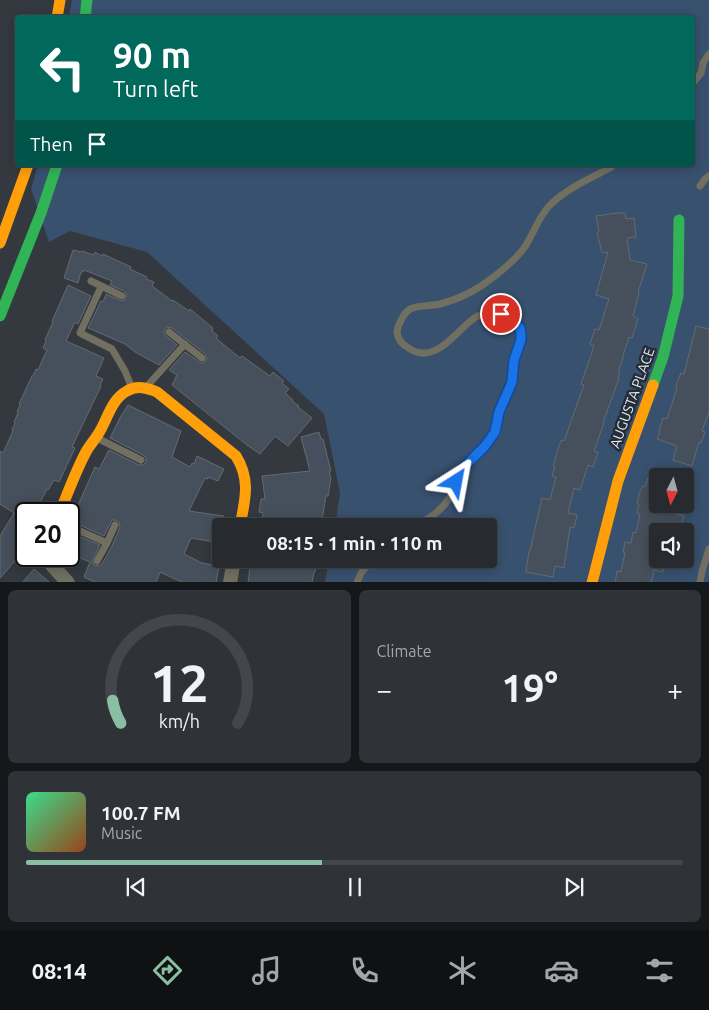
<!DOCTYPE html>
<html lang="en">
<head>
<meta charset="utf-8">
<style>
  body { margin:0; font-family:Ubuntu,sans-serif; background:#2f3337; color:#f1f3f6; height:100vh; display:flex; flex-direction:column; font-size:19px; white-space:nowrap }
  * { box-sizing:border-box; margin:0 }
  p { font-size:16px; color:#a4a7aa }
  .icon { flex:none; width:28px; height:28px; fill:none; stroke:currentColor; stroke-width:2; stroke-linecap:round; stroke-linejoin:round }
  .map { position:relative; height:582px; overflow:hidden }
  .details { display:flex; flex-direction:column; gap:8px; padding:8px; background:#15181a; flex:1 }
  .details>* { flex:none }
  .hud { position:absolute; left:15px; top:15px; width:680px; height:152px; border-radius:5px; box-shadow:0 2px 12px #0003,0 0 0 1px #43474b; background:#00695c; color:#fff; overflow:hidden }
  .needle { width:32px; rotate:186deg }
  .buttons { position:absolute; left:649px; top:468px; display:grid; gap:10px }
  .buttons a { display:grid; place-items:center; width:45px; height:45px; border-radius:5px; background:#272b2f; box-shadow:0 2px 12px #0003,0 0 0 1px #43474b; font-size:25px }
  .speed { position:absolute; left:15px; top:502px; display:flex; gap:10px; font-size:25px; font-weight:700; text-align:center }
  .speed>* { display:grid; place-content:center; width:65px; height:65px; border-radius:50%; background:#272b2f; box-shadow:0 2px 12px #0003,0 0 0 1px #43474b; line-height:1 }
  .speed .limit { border:2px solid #111; border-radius:8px; background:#fff; color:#111 }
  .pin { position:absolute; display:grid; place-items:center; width:42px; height:42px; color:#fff; margin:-21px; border:2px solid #fff; border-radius:50%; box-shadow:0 1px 5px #0007 }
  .me { position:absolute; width:55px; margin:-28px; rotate:34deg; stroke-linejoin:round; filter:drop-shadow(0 0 4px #0008) }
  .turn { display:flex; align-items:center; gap:18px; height:105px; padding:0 15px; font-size:22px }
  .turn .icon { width:65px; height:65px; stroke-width:2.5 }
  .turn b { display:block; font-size:35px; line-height:42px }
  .then { display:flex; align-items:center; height:48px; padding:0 15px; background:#0003; gap:10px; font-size:19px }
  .big { font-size:38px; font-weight:700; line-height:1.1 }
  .details .widget { flex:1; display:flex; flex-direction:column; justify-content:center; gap:8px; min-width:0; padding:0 18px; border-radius:8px; background:#2f3337 }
  .details .dial { align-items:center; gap:0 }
  .dial svg { height:130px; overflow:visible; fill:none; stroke:#43474b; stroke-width:7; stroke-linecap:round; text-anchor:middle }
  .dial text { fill:#f1f3f6; stroke:none }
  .song { display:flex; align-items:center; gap:15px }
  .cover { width:60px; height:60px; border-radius:8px; background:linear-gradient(135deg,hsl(150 70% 55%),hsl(20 70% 35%)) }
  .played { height:5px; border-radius:2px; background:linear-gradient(90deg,#8abfa5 45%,#43474b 45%) }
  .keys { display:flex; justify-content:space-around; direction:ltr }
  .heat { display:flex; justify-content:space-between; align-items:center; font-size:28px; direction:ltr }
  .details .tiles { flex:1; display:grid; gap:8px; grid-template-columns:1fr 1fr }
  .widget:last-child { grid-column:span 2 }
  .trip { position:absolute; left:212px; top:518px; width:285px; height:50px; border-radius:5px; background:#272b2f; box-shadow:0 2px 12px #0003,0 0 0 1px #43474b; font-weight:700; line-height:50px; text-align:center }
  .tabs { display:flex; height:80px; justify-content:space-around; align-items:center; background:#101113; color:#a4a7aa }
  .tabs .icon { width:35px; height:35px }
  .tabs .active { color:#8abfa5 }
  .tabs b { font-size:22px; color:#f1f3f6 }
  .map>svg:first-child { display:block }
</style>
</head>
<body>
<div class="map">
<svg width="709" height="583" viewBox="0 0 709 583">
  <rect width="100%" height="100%" fill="#34393f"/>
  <!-- green -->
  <path fill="#38516f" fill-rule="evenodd" d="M 72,0 L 709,0 L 709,582 L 325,582 L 329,559 L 489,559 L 489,526 L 335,526 L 340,493 L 324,414 L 147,252 L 70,231 L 49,242 L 31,189 L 38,165 L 692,165 L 692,18 L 69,17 ZM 658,476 L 685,476 L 685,504 L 658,504 ZM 658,531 L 685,531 L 685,559 L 658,559 Z"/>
  <!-- building -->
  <path fill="#45505c" stroke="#666a70" d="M 617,213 L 625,213 L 626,219 L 634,218 L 636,237 L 627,238 L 630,260 L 647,264 L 638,292 L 639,293 L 633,316 L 638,319 L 632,338 L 629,337 L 622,359 L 623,359 L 618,371 L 620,372 L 618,378 L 619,378 L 605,417 L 603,423 L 604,423 L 594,451 L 598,452 L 593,467 L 588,465 L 580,490 L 574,488 L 568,513 L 577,515 L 574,528 L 570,527 L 564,568 L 555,566 L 553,577 L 526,572 L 529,551 L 530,551 L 542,498 L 550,500 L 556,477 L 552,476 L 555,466 L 553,466 L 561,440 L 564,441 L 584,385 L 581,384 L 594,346 L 590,344 L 595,329 L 599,330 L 609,299 L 596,295 L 608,252 L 602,253 L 597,233 L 599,231 L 596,216 Z
    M 73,250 L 81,252 L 82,251 L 94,255 L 95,252 L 102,256 L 103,254 L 131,267 L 130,269 L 147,277 L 146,279 L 154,282 L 152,286 L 172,301 L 173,300 L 189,311 L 190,309 L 213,328 L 212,331 L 218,336 L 216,338 L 224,345 L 240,358 L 242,356 L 270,376 L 273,372 L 284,381 L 282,383 L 289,389 L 285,393 L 293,400 L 292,401 L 299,406 L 298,407 L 312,418 L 288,446 L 275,436 L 260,454 L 247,445 L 172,385 L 177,375 L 169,370 L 185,352 L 201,363 L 204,363 L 207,358 L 205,354 L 172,328 L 167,327 L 164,331 L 164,334 L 177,345 L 159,365 L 135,352 L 125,344 L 88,328 L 101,301 L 103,302 L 106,294 L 122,301 L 125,300 L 127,295 L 124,291 L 110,285 L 112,281 L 84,270 L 83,272 L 81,272 L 78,283 L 64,278 Z
    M 68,285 L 91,296 L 78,324 L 75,322 L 66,341 L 104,358 L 96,376 L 103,379 L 100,385 L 101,386 L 72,447 L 75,448 L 59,482 L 54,480 L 48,490 L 47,489 L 34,514 L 26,514 L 26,542 L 14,562 L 0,578 L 0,536 L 14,513 L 0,504 L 0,451 L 3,453 L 13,431 L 12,430 L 15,423 L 14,422 L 18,413 L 17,412 L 20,405 L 19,404 L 32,376 L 33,376 L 36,369 L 38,370 L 47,350 L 43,348 L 46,341 L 45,340 L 53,322 L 52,321 Z
    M 696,326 L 709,329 L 709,412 L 702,431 L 705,432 L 701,443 L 699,442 L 692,466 L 673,460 L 677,446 L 657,439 L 660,431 L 659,430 L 663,418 L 667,419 L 677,388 L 676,386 L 680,375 L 680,376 L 681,373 L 684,374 Z
    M 128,405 L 181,431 L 172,457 L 190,467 L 192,463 L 194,464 L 197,456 L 224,469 L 218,481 L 208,477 L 208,479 L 205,478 L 189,511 L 224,516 L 223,526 L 221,526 L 221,531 L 216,530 L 214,542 L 191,538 L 184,554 L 202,563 L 219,566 L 216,583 L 184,583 L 160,572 L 156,583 L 97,583 L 84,577 L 90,562 L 69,553 L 69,532 L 100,545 L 92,561 L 94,565 L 99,566 L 102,564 L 112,546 L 120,527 L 119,522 L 115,520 L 112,520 L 104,536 L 71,521 L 95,467 L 99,469 L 109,450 L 139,465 L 143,465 L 146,462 L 146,458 L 143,455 L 110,438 L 121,416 Z
    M 319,432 L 321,439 L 323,439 L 331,471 L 329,471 L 331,478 L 328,496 L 326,496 L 321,526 L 261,526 L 263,513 L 259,512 L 261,499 L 265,499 L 262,476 L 310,471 L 301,437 Z
    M 648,478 L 658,481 L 658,504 L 677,504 L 674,513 L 684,516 L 679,531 L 658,531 L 658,559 L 666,559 L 663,572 L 654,570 L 651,583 L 615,583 L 617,571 L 621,572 L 625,553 L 623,552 L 625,542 L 631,543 L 633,532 L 636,533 L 640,514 L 637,513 L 639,504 L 637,503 L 640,491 L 643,486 L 645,487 Z
    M 251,559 L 317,559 L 315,572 L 314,572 L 312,583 L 248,583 Z
    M 34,569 L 50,583 L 22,583 Z"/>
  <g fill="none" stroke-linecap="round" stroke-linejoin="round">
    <!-- lane -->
    <path stroke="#716f60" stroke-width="7" d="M 692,84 L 701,73 L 703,63 L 709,54
      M 700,186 L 705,179 L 709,176
      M 91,281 L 122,296
      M 101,287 L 80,333 L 112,349 L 125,371 L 132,388
      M 169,332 L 202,358
      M 148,385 L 185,344
      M 97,438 L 141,460
      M 69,526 L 107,543
      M 416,526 C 428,519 440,512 448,500 C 454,490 457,477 465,467 C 474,455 488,447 495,432 C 498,426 497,417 500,410 C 503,401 508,392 511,382 C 513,375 513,367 515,360 C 517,351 522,344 521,334 C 520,327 515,321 509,317 C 505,314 499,313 494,313 C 486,313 479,314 473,319 C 454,333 434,367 407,347 C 402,344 397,338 397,332 C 398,324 404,313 410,309 C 419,305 431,306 440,304 C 455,300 469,294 481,286 C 497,275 513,263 524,248 C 533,235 538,218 549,206 C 566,189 589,179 610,168 L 613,165
      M 97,561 L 107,543 L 115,525
      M 357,583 L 361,573 L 373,559
      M 700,583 L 702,571 L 709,549"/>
    <!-- street -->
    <path stroke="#716f60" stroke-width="14" d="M 51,556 L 52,565 L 68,583
      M 230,583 L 234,559"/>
    <!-- fast -->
    <path stroke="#30b455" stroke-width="11" d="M 85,18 L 87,0
      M 0,316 L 41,213 L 57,165
      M 653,385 L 663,357 L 678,296 L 679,220"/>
    <!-- slow -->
    <path stroke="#ff9f0a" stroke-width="11" d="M 57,18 L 60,0
      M 0,243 L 28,165
      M 59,514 C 68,493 76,470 87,450 C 91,444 96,438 100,431 C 108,417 112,399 127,391 C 137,385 147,388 157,392 L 236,456 C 251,480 245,500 240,526
      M 592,583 L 618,481 L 653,385"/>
  </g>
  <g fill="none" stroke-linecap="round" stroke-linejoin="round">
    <defs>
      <path id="route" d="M 456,482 L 465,466 L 485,446 L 495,432 L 499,412 L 512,382 L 514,360 L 521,340 L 521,334 L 520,328 L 508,316 L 501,314"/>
    </defs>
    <!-- route casing -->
    <use href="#route" stroke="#114b97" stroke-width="12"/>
    <!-- route -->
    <use href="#route" stroke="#1a73e8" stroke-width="9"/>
  </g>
  <g text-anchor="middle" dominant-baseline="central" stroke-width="5" stroke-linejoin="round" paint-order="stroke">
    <!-- street labels -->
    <g font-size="14" fill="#e8edf4" stroke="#252e38">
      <text transform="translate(632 398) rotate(-70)">AUGUSTA PLACE</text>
    </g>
  </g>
</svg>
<div class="buttons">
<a><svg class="needle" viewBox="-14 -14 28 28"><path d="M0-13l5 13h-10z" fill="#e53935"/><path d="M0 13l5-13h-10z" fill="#a4a7aa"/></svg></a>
<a><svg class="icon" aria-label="sound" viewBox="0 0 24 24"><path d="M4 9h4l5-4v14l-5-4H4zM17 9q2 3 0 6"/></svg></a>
</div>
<div class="speed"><div class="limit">20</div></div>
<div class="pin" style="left:501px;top:314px;background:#d93025"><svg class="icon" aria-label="arrive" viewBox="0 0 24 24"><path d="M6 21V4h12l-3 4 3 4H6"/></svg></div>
<svg class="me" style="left:456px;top:482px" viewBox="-20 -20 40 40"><path d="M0-17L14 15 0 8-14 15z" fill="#1a73e8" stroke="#fff" stroke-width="4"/></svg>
<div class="trip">08:15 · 1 min · 110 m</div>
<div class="hud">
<div class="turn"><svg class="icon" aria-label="left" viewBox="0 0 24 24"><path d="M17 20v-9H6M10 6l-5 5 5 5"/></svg><div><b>90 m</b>Turn left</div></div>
<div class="then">Then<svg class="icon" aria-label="arrive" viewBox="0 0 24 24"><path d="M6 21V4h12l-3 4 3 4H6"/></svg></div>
</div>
</div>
<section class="details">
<div class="tiles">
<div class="widget dial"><svg viewBox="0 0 100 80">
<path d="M14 69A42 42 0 1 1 86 69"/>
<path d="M14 69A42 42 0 0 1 9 55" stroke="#8abfa5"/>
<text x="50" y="56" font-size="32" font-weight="700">12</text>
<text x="50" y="72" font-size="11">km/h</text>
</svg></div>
<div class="widget"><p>Climate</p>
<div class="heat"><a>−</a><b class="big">19°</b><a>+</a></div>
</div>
<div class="widget">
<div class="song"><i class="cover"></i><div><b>100.7 FM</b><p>Music</p></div></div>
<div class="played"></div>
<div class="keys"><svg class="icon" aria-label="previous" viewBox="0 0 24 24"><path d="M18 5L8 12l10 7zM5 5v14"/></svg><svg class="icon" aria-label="pause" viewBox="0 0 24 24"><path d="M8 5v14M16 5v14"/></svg><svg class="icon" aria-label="next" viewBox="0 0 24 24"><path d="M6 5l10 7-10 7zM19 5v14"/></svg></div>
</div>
</div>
</section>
<nav class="tabs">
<b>08:14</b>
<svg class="icon active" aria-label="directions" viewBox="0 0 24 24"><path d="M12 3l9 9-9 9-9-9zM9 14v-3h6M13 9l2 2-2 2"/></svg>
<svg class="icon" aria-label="music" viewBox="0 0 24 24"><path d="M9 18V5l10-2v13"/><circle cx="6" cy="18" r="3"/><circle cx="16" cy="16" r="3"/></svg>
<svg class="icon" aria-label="phone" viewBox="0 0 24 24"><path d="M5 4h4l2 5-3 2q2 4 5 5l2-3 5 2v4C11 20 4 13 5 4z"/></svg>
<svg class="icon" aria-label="climate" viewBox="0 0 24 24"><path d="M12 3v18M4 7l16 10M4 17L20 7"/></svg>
<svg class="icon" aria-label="car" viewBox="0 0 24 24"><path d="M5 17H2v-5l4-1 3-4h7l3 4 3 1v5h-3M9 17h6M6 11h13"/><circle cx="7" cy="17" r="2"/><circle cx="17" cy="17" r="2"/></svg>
<svg class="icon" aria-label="filters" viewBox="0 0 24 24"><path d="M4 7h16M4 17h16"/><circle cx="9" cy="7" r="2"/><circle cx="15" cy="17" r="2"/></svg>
</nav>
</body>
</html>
